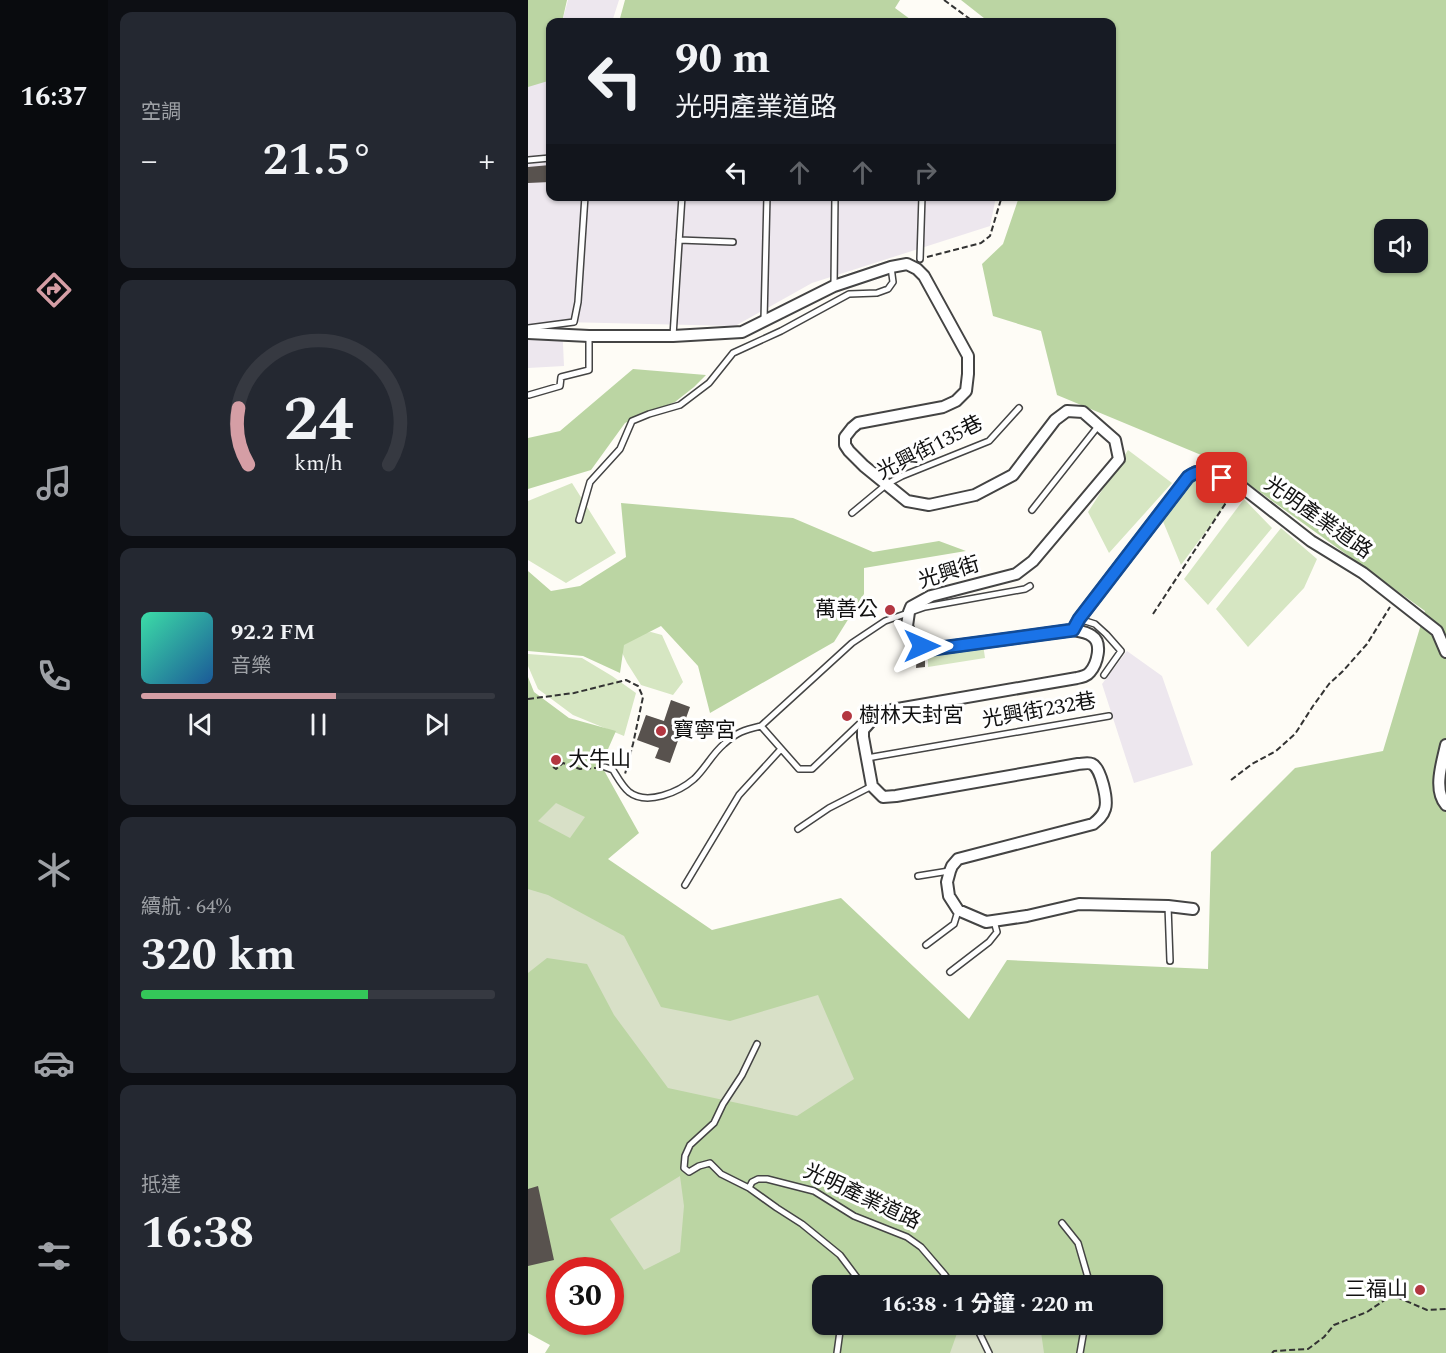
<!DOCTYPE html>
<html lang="zh-TW">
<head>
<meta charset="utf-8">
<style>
  body { margin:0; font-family:Spectral,"Noto Sans TC",serif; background:#242831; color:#f1f3f6; height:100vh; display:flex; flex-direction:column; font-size:22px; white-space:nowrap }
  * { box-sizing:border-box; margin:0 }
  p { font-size:20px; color:#9ea1a6 }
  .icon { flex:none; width:33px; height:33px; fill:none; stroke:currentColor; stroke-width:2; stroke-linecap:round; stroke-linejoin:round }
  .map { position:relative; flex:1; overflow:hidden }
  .side { display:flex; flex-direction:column; gap:12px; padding:12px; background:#0d0f14; width:420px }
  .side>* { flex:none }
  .banner { position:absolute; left:18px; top:18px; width:570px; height:183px; border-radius:12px; box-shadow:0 2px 4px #0004; background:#171b24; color:#f1f3f6; overflow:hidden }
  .tools { position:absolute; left:846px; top:219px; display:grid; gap:12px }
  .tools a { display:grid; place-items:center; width:54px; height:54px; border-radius:12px; background:#171b24; box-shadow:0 2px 4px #0004; font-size:30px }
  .speed { position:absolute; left:18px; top:1257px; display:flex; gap:12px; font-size:30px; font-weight:700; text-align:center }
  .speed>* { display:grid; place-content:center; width:78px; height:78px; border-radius:50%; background:#171b24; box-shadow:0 2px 4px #0004; line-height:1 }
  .speed .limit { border:9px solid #d22; background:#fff; color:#111 }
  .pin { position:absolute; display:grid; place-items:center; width:51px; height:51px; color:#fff; margin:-26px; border-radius:12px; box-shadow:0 3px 9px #0006 }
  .me { position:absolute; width:66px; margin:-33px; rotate:90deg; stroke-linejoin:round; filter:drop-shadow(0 0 4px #0008) }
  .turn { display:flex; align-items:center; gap:21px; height:126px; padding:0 30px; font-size:27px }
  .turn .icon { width:78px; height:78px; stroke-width:2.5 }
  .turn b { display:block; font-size:42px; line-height:51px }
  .lanes { display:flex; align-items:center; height:57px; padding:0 30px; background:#0003; justify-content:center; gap:30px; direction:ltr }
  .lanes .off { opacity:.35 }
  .big { font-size:45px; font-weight:700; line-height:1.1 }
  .side .tile { flex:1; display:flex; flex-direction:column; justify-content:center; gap:9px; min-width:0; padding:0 21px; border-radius:12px; background:#242831 }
  .side .dial { align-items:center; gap:0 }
  .dial svg { height:156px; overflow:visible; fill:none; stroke:#363941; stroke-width:7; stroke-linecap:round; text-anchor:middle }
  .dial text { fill:#f1f3f6; stroke:none }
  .song { display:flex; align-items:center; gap:18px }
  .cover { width:72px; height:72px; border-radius:9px; background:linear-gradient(135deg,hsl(160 70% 55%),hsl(210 70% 35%)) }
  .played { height:6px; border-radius:3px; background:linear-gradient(90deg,#d59ea5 55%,#363941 55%) }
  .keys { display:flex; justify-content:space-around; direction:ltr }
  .heat { display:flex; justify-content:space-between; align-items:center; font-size:33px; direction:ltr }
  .charge { height:9px; border-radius:4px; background:linear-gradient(90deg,#34c759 64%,#363941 0) }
  .trip { position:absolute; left:284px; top:1275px; width:351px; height:60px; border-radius:12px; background:#171b24; box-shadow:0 2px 4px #0004; font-weight:700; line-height:60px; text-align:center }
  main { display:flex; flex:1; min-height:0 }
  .dock { display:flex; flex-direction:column; width:108px; justify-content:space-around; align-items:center; background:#090b0e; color:#9ea1a6 }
  .dock .icon { width:42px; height:42px }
  .dock .current { color:#d59ea5 }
  .dock b { font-size:27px; color:#f1f3f6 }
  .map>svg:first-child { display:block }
</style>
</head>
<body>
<main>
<nav class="dock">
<b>16:37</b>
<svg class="icon current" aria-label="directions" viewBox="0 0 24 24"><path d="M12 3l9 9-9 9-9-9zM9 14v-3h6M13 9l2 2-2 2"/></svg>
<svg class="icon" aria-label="music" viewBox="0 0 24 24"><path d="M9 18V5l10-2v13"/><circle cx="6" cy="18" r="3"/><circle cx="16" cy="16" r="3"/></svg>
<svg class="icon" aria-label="phone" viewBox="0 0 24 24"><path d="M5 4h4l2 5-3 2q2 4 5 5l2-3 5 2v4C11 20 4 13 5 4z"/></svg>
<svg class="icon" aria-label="climate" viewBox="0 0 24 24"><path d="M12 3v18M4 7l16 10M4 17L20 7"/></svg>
<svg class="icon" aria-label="car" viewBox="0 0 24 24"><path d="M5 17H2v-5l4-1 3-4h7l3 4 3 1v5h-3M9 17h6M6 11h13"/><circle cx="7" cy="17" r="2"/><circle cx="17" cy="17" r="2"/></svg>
<svg class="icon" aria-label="filters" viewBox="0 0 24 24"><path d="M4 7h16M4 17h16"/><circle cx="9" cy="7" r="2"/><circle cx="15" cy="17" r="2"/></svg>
</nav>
<section class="side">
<div class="tile"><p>空調</p>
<div class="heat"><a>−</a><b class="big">21.5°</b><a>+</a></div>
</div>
<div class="tile dial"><svg viewBox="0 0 100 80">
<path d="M14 69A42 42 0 1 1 86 69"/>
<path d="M14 69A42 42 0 0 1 9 40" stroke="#d59ea5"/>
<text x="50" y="56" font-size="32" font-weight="700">24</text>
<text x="50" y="72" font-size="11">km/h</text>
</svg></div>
<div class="tile">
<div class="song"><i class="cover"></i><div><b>92.2 FM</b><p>音樂</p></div></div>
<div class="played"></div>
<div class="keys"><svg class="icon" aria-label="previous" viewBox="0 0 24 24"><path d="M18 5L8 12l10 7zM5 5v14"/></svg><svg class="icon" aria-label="pause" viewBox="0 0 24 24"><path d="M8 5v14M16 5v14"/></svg><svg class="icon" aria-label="next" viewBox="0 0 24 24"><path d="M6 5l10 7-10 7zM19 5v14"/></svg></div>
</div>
<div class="tile"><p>續航 · 64%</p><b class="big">320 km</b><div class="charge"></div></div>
<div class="tile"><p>抵達</p><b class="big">16:38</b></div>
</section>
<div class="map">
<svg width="918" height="1353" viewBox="0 0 918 1353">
  <rect width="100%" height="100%" fill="#fefcf6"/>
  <!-- industrial -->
  <path fill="#ede7ee" d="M 40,0 L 91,0 L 84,22 L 34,22 Z
    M 22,55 L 22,196 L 468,197 L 462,226 L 284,283 L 207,326 L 34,322 L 36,366 L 0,368 L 0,77 Z
    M 599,651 L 634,676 L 665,765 L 606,783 L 574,684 Z"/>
  <!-- green -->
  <path fill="#d6e6c2" d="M 600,450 L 644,483 L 581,553 L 560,512 Z
    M 669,475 L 689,484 L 698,504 L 653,565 L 634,519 L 656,484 Z
    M 44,483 L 88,553 L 38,583 L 0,560 L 0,501 Z
    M 716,499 L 744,528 L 680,605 L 656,579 Z
    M 753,528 L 789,559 L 776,588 L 720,647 L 688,609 Z
    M 123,632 L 134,635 L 155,682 L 145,695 L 113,685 L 99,663 L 90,644 L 98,635 Z
    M 455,644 L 457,658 L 400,667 L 400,654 Z
    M 0,654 L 54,658 L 84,676 L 108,693 L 96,736 L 45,715 L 10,689 L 0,666 Z"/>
  <!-- forest -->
  <path fill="#bbd5a3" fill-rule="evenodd" d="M 0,0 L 39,0 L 34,22 L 22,22 L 22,69 L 20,81 L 0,87 Z
    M 97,0 L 372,0 L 367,8 L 386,22 L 91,22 Z
    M 433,0 L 918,0 L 918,1353 L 17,1353 L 22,1345 L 0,1333 L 0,677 L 6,692 L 41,718 L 88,731 L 73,765 L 111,833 L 80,859 L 184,930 L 313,898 L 441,1019 L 479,960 L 680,969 L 683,852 L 767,768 L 855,751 L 897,611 L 690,462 L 529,395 L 513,331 L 465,316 L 454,264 L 475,244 L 491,197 L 584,196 L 584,22 L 461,22 ZM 856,230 L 890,230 L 890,262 L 856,262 ZM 32,1270 L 82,1270 L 82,1322 L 32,1322 ZM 294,1286 L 624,1286 L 624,1324 L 294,1324 Z
    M 105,369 L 178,375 L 166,387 L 147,402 L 97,423 L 63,470 L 0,489 L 0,438 L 32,431 Z
    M 93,503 L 265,518 L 345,552 L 411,541 L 438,551 L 336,568 L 336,594 L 306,642 L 182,713 L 170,666 L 133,626 L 96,645 L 92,673 L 55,656 L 0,651 L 0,571 L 23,591 L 52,586 L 98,557 Z"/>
  <!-- cemetery -->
  <path fill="#d8e0c7" d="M 28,803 L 57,817 L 42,838 L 10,821 Z
    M 0,889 L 20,895 L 96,936 L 133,1007 L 202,1021 L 290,995 L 326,1079 L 269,1116 L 140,1088 L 86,1015 L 59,964 L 19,958 L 0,973 Z
    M 152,1176 L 156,1206 L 152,1252 L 116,1270 L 82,1219 Z
    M 432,1325 L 512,1325 L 516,1353 L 422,1353 Z"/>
  <!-- building -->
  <path fill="#58524e" d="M 22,165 L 22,182 L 0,183 L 0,167 Z
    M 389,651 L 397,655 L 397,667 L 388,668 Z
    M 143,700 L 162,707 L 142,763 L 127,758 L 131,748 L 109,740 L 118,715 L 136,721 Z
    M 10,1186 L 26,1260 L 0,1266 L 0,1189 Z"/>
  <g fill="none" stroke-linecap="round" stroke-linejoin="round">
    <defs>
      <path id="lane" d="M 0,160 L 22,158
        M 151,240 L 205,242
        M 392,259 L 394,196
        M 306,286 L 307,196
        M 236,320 L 239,196
        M 0,328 L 46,322 L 50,302 L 57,196
        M 145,336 L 154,196
        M 1,395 L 32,386 L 33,377 L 61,370 L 61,337
        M 504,510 L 571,425
        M 324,513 L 359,484 L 374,476 L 461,441 L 491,408
        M 51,520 L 62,482 L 92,449 L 104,421 L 121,414 L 152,405 L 181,383 L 205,353 L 253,331 L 321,294 L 349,293 L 360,289 L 365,282 L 363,267
        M 551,619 L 567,624 L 578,634 L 593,651 L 576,675
        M 355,711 L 347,709 L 284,769 L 271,769 L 233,726 L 324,643 L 357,621 L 397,607 L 497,589 L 502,586
        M 339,758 L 581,716
        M 77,767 L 85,770 C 90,778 94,786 101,792 C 119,806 151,792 166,779 C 177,769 184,754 196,744 C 209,732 216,730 233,726
        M 270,829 L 301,808 L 344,786
        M 390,876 L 421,871
        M 157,885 L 211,795 L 253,749
        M 640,906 L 642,961
        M 398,945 L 426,924 L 430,911
        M 422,972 L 461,942 L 469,932 L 466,921
        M 221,1188 L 193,1174 L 182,1163 L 171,1166 L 161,1172 L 156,1168 L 157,1156 L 162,1145 L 186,1123 L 195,1104 L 214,1075 L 229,1044
        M 534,1223 L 550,1243 L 561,1281 L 561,1286
        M 327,1286 L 330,1279 L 312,1255 L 274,1224 L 249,1208 L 221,1188 L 224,1182 L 230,1179 L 239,1179 L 286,1191 L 326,1216 L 379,1237 L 393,1247 L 417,1275 L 424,1286
        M 447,1324 L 461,1353
        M 309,1353 L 313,1324
        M 552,1353 L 557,1324"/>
      <path id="street" d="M 0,333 L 61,336 L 145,336 L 214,332 L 306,286 L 363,267 L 379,264 L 389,269 L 396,276 L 440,356 L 440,374 L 438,391 L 428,401 L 415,407 L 330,423 L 324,428 L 317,437 L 317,445 L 321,451 L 336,466 L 379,501 L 401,505 L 447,495 L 485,475 L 527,420 L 539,411 L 555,412 L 587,440 L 591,459 L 505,561 L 488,574 L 403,596 L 383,607 L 381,612 L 379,626 L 385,640 L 394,646 L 405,649 L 545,630 C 551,631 559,632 564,636 C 575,643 569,664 562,672 C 559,676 554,677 549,678 L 358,711 L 343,721 L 335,730 L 335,737 L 344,786 L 355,797 L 368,796 L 550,764 C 554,764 560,762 564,764 C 573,768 580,800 577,809 C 575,816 570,820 565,824 L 430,859 L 424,866 L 422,871 L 419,882 L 421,896 L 430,910 L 458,922 L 499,916 L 551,904 L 640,906 L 665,909
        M 545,630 L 551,619 L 660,477 L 668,472 L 679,472 L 710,484 L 783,541 L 835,573 L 909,631 L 918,652
        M 918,745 C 914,763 905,790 918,805"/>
    </defs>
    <!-- lane casing -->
    <use href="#lane" stroke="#444" stroke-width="8"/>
    <!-- street casing -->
    <use href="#street" stroke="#444" stroke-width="14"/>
    <!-- path -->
    <path stroke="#333" stroke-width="2" stroke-dasharray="6 3" stroke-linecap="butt" d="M 416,0 L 446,22
      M 399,257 L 453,243 L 462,236 L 474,196
      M 625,614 L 705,492
      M 0,699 L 46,693 L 98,680 L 110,686 L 115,697 L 105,744 L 97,774
      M 25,767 L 28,769 L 35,763 L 52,769 L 68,768
      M 703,780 L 724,764 L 748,751 L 767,734 L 785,706 L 801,684 L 815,671 L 839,644 L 862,607
      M 744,1353 L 746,1351 L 780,1349 L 796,1337 L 806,1325 L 839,1312 L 864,1295 L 899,1310 L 918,1309"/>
    <!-- lane -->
    <use href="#lane" stroke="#fff" stroke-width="5"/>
    <!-- street -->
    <use href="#street" stroke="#fff" stroke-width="10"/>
  </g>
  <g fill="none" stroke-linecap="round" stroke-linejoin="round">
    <defs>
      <path id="route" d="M 394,646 L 405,649 L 545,630 L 551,619 L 660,477 C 673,468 681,473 694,478"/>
    </defs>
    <!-- route casing -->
    <use href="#route" stroke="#114b97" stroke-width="15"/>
    <!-- route -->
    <use href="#route" stroke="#1a73e8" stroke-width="10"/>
  </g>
  <!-- markers -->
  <g fill="#b33741" stroke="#fff" stroke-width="2">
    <circle cx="362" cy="610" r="6"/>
    <circle cx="319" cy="716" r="6"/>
    <circle cx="133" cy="731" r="6"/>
    <circle cx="28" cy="760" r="6"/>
    <circle cx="892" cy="1290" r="6"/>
  </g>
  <g text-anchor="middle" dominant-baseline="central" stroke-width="6" stroke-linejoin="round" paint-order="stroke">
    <!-- street labels -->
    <g font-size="21" fill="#111" stroke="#fff">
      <text transform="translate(402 448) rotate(-27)">光興街135巷</text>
      <text transform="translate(790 518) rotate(35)">光明產業道路</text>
      <text transform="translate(421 573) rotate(-17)">光興街</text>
      <text transform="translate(511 711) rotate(-10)">光興街232巷</text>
      <text transform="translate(334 1197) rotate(25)">光明產業道路</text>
    </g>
    <!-- poi labels -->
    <g font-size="21" fill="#111" stroke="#fff" text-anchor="start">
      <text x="350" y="610" text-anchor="end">萬善公</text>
      <text x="331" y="716">樹林天封宮</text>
      <text x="145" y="731">寶寧宮</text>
      <text x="40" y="760">大牛山</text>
      <text x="880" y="1290" text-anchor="end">三福山</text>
    </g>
  </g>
</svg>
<div class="tools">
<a><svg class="icon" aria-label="sound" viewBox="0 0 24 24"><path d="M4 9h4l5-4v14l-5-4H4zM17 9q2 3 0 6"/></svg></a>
</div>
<div class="speed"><div class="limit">30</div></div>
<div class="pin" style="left:694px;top:478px;background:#d93025"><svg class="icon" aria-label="arrive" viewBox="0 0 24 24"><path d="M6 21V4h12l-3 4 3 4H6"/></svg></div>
<svg class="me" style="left:394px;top:646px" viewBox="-20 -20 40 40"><path d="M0-17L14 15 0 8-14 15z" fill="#1a73e8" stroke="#fff" stroke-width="4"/></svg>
<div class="trip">16:38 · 1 分鐘 · 220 m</div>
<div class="banner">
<div class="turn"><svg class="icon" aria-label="left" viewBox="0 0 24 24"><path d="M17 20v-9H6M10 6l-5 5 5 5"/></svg><div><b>90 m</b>光明產業道路</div></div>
<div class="lanes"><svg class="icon" aria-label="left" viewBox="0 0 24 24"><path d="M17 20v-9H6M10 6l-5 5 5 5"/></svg><svg class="icon off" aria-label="ahead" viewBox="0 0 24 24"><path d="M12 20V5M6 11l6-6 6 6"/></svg><svg class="icon off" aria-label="ahead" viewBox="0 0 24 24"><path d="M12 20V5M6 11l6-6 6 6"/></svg><svg class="icon off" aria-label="right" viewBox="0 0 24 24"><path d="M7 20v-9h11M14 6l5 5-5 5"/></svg></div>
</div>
</div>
</main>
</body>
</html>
